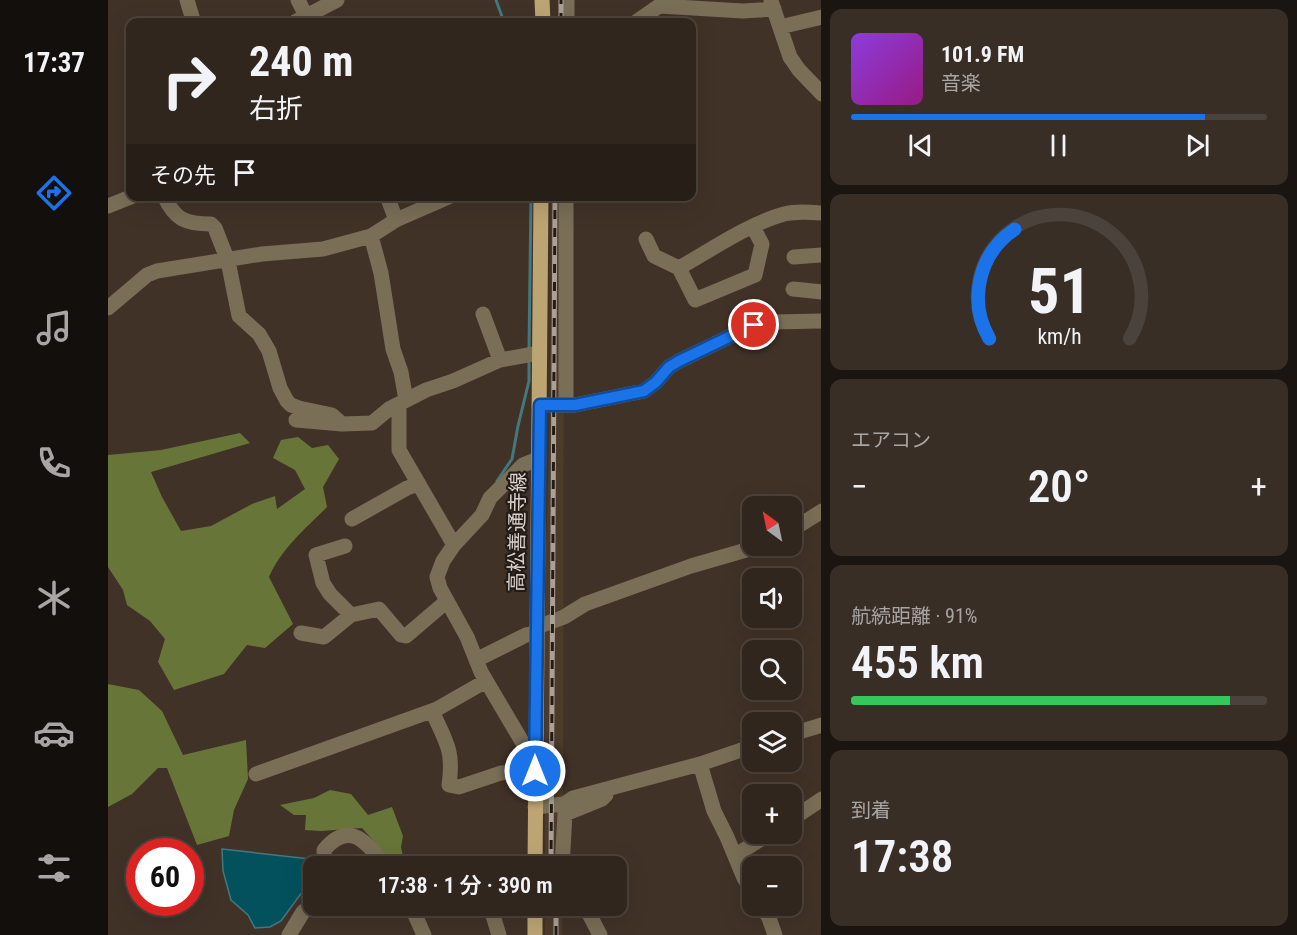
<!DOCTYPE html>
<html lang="ja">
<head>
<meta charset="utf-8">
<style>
  body { margin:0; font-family:"Roboto Condensed","Noto Sans JP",sans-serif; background:#382e26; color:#f1f3f6; height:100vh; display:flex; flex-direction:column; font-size:22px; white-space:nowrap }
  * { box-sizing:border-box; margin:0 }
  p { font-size:20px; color:#a8a5a4 }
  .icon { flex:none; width:33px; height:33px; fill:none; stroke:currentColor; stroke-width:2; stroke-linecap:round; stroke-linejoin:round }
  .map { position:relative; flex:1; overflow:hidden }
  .details { display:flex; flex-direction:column; gap:9px; padding:9px; background:#1a1510; width:476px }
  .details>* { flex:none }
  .guide { position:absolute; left:18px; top:18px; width:570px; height:183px; border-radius:12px; box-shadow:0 6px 24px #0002,0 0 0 2px #4b433b; background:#30261d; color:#f1f3f6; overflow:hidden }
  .needle { width:39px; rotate:327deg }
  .buttons { position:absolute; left:634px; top:496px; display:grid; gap:12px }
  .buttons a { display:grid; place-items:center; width:60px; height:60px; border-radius:12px; background:#30261d; box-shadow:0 6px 24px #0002,0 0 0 2px #4b433b; font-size:30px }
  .speed { position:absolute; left:18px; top:838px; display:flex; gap:12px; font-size:30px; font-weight:700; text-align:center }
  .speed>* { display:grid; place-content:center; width:78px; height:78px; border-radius:50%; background:#30261d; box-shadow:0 6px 24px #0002,0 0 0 2px #4b433b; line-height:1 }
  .speed .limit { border:9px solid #d22; background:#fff; color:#111 }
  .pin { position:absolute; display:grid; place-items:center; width:51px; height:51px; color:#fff; margin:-26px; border:3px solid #fff; border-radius:50%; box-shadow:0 2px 6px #0007 }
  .me { position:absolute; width:66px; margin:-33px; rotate:0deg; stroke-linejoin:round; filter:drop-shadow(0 0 4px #0008) }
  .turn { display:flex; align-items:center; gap:21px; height:126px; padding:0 24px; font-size:27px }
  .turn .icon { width:78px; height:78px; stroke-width:2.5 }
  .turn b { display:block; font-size:42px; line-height:51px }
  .then { display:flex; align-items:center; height:57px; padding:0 24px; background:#0003; gap:12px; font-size:22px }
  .big { font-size:45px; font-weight:600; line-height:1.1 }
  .details .widget { flex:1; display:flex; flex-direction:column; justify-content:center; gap:9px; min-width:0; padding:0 21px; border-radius:12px; background:#382e26 }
  .details .dial { align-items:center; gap:0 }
  .dial svg { height:156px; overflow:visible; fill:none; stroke:#4b433b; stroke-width:7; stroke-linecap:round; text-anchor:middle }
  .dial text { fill:#f1f3f6; stroke:none }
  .song { display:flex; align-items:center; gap:18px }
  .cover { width:72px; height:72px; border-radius:9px; background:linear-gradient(135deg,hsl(270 70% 55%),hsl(310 70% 35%)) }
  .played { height:6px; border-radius:3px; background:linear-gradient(90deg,#1a73e8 85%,#4b433b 85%) }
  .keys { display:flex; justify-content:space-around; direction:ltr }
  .heat { display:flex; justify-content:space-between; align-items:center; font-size:33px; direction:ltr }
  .charge { height:9px; border-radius:4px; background:linear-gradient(90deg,#34c759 91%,#4b433b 0) }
  .trip { position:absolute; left:195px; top:856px; width:324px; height:60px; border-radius:12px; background:#30261d; box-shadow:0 6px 24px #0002,0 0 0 2px #4b433b; font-weight:600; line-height:60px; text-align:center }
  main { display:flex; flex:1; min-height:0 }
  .dock { display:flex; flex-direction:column; width:108px; justify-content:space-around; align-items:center; background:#130f0c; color:#a8a5a4 }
  .dock .icon { width:42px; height:42px }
  .dock .active { color:#1a73e8 }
  .dock b { font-size:27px; color:#f1f3f6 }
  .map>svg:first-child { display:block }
</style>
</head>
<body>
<main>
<nav class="dock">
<b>17:37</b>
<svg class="icon active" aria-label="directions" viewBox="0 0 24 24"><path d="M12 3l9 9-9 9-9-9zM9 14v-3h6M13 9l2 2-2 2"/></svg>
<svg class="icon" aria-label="music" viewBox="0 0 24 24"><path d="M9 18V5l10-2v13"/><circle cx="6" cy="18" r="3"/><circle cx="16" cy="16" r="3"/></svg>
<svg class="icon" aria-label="phone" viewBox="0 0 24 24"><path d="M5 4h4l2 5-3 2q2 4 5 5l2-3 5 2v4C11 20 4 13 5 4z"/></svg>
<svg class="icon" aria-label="climate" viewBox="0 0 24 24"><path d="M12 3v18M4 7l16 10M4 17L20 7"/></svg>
<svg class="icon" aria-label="car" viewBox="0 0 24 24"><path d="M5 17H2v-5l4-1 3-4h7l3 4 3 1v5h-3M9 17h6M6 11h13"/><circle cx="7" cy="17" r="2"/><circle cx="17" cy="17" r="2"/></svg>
<svg class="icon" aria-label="filters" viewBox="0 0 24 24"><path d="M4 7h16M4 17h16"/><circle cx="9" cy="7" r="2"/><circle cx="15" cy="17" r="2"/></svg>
</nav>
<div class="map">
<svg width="714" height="935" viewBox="0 0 714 935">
  <rect width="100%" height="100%" fill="#403227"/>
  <!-- built -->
  <path fill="#4d3b2a" d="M 456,196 L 455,867 L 437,867 L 436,624 L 442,405 L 443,197 Z
    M 437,906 L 455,906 L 454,935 L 437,935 Z"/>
  <!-- forest -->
  <path fill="#687539" d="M 132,433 L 142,443 L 43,472 L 54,497 L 73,531 L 103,526 L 144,504 L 167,496 L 169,509 L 197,489 L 187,470 L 165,458 L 173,440 L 190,437 L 204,448 L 220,445 L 231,459 L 215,487 L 219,507 C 198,528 173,549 161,577 L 185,624 L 157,648 L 139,645 L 116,674 L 66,690 L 50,662 L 57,639 L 42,621 L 19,605 L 15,590 L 0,567 L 0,455 L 53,450 Z
    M 0,684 L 31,690 L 54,711 L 75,755 L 138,740 L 140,779 L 126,810 L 121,836 L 89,845 L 59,768 L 50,768 L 24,794 L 0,807 Z
    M 222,790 L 243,794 L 260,815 L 284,807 L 295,836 L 293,847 L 297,866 L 289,867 L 254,828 L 213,831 L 197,830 L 198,815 L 186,815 L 172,805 L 206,798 Z"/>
  <!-- water -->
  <path fill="#03515d" stroke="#44787e" stroke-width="1.5" d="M 114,849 L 202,859 L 205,877 L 173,921 L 162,927 L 147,928 L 140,915 L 123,900 L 115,871 Z"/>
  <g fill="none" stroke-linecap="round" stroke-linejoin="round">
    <!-- stream -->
    <path stroke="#44787e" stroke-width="3" d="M 388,0 L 396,22
      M 421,350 L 423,196
      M 389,481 L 404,459 L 410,426 L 421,381 L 421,360"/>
    <!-- minor -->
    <path stroke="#796e56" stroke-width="15" d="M 79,0 L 85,20
      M 190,0 L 201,22
      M 663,1 L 682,57 L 691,70 L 714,94
      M 187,22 L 229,0
      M 459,22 L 459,0
      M 528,22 L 551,6 L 635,11 L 666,9
      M 672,27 L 714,17
      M 56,196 C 67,220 78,224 103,224 L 107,228 L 120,261 L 131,316 L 151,334 L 161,351 L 172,388 L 179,401 L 183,405 L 191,408 L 224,415 L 234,424
      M 279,196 L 288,220
      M 458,196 L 458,405
      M 0,206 L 25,196
      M 263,236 L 273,273 L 285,349 L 293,372 L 298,400
      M 538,239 L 546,256 L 571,268 C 603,250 640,224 676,214 C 688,211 701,212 714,213
      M 686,257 L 714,255
      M 571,268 L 587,300 L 647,275 L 654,244 L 645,227
      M 685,289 L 714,292
      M 0,308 L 39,275 L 49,271 L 154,254 L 215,249 L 263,236 L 288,220 L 343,196
      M 375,314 L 392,360
      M 291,404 L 291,450 L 346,545
      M 431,405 L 467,405 L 536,391 L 548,382 L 561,367 L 571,361 L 646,325 L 665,322 L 714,321
      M 188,420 L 234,424 L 264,423 L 281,409 L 318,390 L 345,381 L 392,360 L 431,353
      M 244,519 L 299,488 L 311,484
      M 684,530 L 714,511
      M 237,546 L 208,555 L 215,583 L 222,594 L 243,615
      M 429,627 L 456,617 L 477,604 L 583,566 L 652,546
      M 193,633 L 216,637 L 243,615 L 271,609 L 293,635 L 298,636 L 339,601
      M 368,660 L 418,635 L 429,633
      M 324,711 C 338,742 346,750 341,785 L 351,787 L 393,773 L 427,770
      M 684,734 L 714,725
      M 427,758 L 419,750 L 373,672 L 359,637 L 332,588 L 329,577 L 335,561 L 346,545 L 374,515 L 382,498 L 415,465 L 430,459
      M 592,764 L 606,811 L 619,837 L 636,878 L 645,892
      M 148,774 L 329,709 L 378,681
      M 427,807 L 456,804 L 465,798 L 592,764 L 645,746
      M 684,819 L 714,799
      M 628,855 L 661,834
      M 217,867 L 216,850 C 243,818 260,845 279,867
      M 454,867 L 457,814 L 494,799 L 498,795
      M 303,906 L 316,935
      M 382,906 L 391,935
      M 477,906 L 492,935
      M 654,906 L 661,918 L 667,935
      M 181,935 L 195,912 L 206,903"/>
    <!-- major -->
    <path stroke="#bda573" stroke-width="15" d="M 434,0 L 435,22
      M 427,867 L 433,196
      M 427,935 L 427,906"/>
    <defs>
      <path id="rail" d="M 453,22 L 453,0
        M 443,867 L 447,196
        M 448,935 L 448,906"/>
    </defs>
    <!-- rail casing -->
    <use href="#rail" stroke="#aaa097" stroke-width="5"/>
    <!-- rail -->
    <use href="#rail" stroke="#221b16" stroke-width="3" stroke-dasharray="9" stroke-linecap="butt"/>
  </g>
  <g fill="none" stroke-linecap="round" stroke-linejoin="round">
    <defs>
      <path id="route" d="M 427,771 L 432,405 L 467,405 L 536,391 L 548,382 L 561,367 L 571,361 L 646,325"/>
    </defs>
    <!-- route casing -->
    <use href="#route" stroke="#114b97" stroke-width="15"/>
    <!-- route -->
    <use href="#route" stroke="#1a73e8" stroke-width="10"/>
  </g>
  <g text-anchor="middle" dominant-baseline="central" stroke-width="4.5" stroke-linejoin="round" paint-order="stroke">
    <!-- street labels -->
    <g font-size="20" fill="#dcd3cc" stroke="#221b16">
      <text transform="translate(409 532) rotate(-89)">高松善通寺線</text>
    </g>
  </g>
</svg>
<div class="buttons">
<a><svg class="needle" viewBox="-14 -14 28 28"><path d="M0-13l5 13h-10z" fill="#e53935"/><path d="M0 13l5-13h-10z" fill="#a8a5a4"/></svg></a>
<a><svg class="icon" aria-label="sound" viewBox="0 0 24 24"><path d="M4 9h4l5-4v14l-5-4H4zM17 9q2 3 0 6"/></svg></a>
<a><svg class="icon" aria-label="search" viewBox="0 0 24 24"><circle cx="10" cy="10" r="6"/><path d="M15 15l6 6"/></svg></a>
<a><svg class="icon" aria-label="layers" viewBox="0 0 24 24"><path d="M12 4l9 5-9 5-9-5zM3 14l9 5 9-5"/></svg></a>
<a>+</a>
<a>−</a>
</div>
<div class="speed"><div class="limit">60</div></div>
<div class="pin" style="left:646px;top:325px;background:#d93025"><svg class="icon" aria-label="arrive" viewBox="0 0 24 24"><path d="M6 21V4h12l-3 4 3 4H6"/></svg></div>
<svg class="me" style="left:427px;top:771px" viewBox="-20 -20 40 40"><circle r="17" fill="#1a73e8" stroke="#fff" stroke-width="3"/><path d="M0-11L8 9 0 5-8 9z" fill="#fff"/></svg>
<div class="trip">17:38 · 1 分 · 390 m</div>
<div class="guide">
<div class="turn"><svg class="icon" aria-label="right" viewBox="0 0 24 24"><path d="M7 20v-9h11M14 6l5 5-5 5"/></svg><div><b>240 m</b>右折</div></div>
<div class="then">その先<svg class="icon" aria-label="arrive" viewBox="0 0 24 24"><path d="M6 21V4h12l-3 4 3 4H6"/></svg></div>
</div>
</div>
<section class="details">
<div class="widget">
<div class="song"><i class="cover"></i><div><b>101.9 FM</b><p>音楽</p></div></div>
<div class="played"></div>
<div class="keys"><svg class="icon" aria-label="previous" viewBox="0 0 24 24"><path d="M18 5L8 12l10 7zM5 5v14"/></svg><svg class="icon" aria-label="pause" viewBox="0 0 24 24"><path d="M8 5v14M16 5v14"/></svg><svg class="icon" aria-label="next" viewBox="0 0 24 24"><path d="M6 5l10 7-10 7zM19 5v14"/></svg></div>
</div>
<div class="widget dial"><svg viewBox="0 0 100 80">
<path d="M14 69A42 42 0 1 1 86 69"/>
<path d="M14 69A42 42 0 0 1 27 13" stroke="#1a73e8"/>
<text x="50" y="56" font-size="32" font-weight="700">51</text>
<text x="50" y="72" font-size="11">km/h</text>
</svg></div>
<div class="widget"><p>エアコン</p>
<div class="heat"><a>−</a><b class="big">20°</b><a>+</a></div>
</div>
<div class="widget"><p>航続距離 · 91%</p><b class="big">455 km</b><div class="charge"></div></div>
<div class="widget"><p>到着</p><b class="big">17:38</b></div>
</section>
</main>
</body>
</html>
